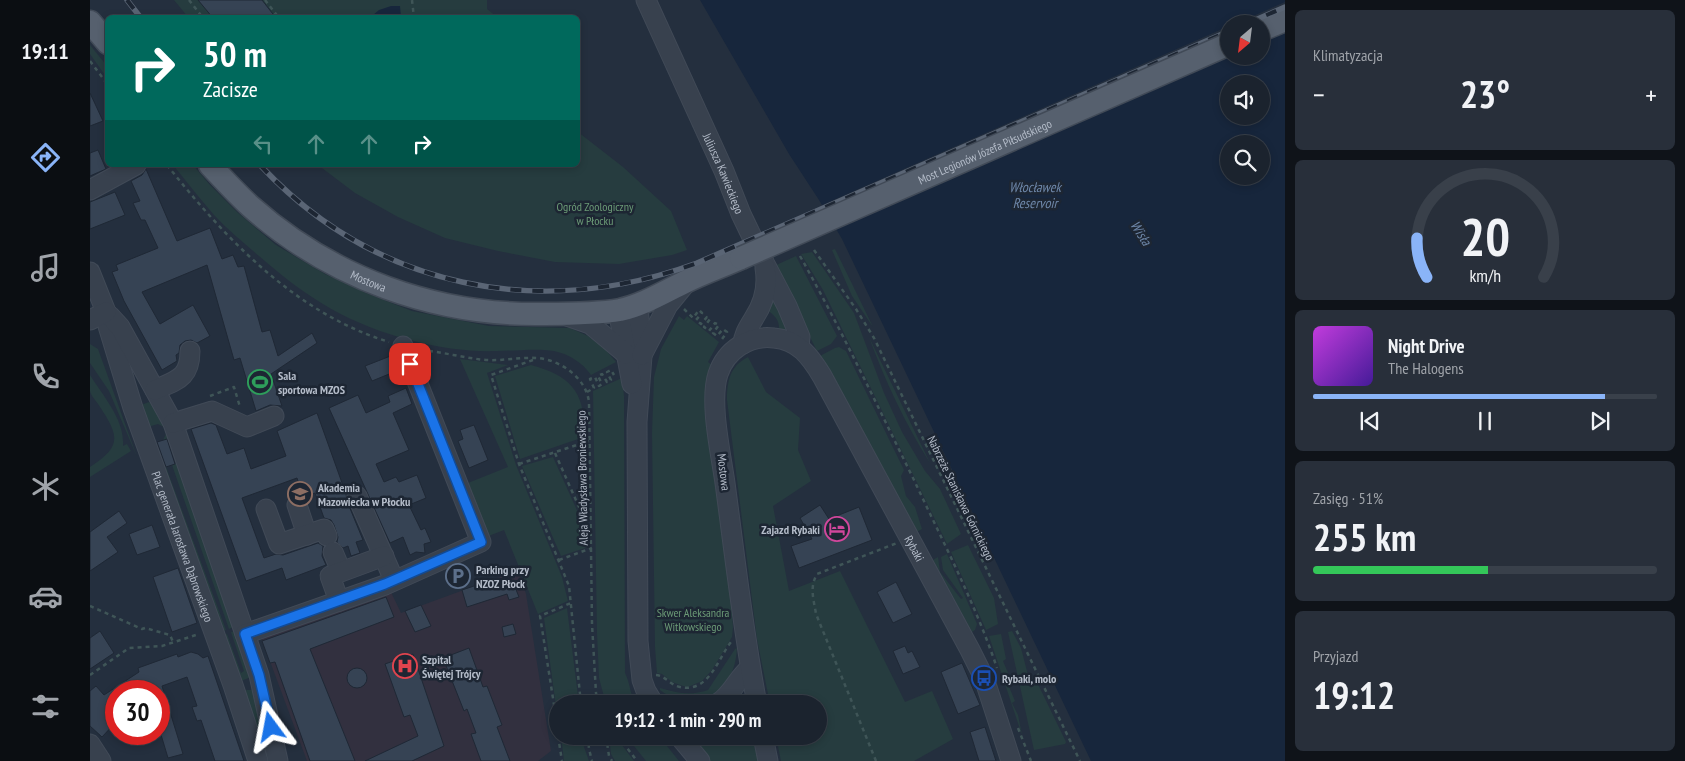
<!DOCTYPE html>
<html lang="pl">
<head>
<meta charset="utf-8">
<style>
  body { margin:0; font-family:"PT Sans Narrow",sans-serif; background:#282f3a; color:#f1f3f6; height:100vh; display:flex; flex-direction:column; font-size:19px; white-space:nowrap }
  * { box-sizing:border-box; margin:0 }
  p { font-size:16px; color:#a0a4aa }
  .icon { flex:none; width:28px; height:28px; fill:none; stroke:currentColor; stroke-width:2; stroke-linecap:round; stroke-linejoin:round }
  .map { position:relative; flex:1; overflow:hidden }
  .side { display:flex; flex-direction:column; gap:10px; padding:10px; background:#0f1319; width:400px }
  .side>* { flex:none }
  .banner { position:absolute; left:15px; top:15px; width:475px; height:152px; border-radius:8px; box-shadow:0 2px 8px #0003,0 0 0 1px #39404a; background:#00695c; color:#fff; overflow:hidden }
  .needle { width:32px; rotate:208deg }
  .fabs { position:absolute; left:1130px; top:15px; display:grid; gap:10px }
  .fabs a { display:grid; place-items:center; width:50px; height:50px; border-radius:50%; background:#1b232e; box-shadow:0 2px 8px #0003,0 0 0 1px #39404a; font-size:25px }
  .speed { position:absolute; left:15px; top:680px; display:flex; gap:10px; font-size:25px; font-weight:700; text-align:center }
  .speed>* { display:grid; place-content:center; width:65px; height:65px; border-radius:50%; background:#1b232e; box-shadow:0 2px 8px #0003,0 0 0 1px #39404a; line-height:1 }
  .speed .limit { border:8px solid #d22; background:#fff; color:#111 }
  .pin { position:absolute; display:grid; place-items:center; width:42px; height:42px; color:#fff; margin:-21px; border-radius:10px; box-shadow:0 2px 8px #0006 }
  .me { position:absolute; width:55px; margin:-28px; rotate:347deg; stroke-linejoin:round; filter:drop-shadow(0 0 4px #0008) }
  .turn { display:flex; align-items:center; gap:18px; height:105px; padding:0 15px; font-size:22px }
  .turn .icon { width:65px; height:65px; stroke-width:2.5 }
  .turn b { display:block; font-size:35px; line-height:42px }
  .lanes { display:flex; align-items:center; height:48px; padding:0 15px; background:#0003; justify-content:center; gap:25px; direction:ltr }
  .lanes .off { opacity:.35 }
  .big { font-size:38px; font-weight:600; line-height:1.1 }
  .side .card { flex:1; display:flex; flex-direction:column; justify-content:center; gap:8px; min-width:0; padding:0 18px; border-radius:8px; background:#282f3a }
  .side .dial { align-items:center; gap:0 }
  .dial svg { height:130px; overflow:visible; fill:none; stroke:#39404a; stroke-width:7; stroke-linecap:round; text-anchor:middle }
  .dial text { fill:#f1f3f6; stroke:none }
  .song { display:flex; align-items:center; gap:15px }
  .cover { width:60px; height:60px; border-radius:8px; background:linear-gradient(135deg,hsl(290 70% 55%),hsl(260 70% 35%)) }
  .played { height:5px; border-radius:2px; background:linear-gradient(90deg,#8ab4f8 85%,#39404a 85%) }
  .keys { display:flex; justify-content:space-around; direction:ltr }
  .heat { display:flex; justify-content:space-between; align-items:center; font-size:28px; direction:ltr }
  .charge { height:8px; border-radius:4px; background:linear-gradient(90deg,#34c759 51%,#39404a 0) }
  .trip { position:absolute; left:459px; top:695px; width:278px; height:50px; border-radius:25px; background:#1b232e; box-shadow:0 2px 8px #0003,0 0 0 1px #39404a; font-weight:600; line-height:50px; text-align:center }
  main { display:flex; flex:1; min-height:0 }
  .menu { display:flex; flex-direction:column; width:90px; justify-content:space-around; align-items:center; background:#0b0e12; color:#a0a4aa }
  .menu .icon { width:35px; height:35px }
  .menu .current { color:#8ab4f8 }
  .menu b { font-size:22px; color:#f1f3f6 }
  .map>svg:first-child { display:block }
</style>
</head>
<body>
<main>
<nav class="menu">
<b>19:11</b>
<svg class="icon current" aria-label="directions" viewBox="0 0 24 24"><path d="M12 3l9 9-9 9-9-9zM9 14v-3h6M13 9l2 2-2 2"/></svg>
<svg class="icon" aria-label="music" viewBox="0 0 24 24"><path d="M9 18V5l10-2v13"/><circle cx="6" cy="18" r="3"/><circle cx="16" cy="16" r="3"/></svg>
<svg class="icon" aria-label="phone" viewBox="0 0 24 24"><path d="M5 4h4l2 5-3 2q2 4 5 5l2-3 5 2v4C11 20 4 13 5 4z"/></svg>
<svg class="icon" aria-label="climate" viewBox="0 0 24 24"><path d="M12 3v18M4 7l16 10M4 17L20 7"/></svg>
<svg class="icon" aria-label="car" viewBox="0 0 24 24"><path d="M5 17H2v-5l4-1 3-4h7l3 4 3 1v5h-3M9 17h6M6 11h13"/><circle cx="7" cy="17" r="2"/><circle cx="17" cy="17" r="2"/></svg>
<svg class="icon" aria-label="filters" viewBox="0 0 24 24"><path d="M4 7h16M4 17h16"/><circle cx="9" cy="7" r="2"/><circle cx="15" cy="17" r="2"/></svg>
</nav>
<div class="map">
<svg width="1195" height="761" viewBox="0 0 1195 761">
  <rect width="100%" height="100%" fill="#242f3e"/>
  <!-- medical -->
  <path fill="#32303f" d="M 428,570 L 436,594 L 461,751 L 448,761 L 217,761 L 171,637 L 299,588 L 311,613 Z"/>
  <!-- green -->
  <path fill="#263c3f" d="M 84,0 L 397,0 L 397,9 L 407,17 L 98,17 Z
    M 0,45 L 17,66 L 17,78 L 0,54 Z
    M 488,132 L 533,167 L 581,211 L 597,250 L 582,255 L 529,264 L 465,262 L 408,251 L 355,238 L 308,217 L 265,193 L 228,165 L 488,165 Z
    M 83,165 L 103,165 L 120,185 L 147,212 L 186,245 L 235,274 L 276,293 L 322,311 L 399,326 L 480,328 L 498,336 L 515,349 L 526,362 L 501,375 C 493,363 479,354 464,351 C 446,348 425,351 407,351 C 379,352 351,348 324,341 C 260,325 218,299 169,256 C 154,243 138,230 124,215 C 110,199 97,182 83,165 Z
    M 745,249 L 783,327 L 762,296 L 742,250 Z
    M 722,252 L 764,313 L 794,393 L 812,432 L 835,471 L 850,489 L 871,534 L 857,544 L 733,290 L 711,254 Z
    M 706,256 L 747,336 L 741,344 L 727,351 L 684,266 Z
    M 681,296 L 702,331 L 689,332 C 690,320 685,315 675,309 Z
    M 589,316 L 594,320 L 597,316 L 629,342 L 618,362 L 623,366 L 643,627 L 642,637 L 622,670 L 612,681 L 598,687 L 593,686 L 582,682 L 572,674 L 567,673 L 565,647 L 562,433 L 564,377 L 571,349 Z
    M 779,337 L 840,463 C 815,423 795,381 779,337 Z
    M 0,344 L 8,349 L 47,457 L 19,391 L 0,363 Z
    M 749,347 L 756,351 L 814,470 L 811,476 L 816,496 L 825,507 L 832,529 L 825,533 L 730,356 L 745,348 Z
    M 658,357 L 676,392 L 710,418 L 708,450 L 721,481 L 683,506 L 699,591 L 750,571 L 815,702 L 842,691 L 863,739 L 824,761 L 691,761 L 686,736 L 728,736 L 728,704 L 680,704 L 667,639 L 637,400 C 637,381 640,366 658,357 Z
    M 370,359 L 418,365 L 397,373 L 426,465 L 472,577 L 478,601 L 448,614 L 414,530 L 396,537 L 373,485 L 418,467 Z
    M 441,365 C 482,376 496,393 494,437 L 430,459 L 405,376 Z
    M 0,375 C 13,396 35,420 33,446 L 37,444 L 41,451 L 0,477 L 0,467 C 31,447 30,437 10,407 C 7,402 1,396 0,391 C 0,386 0,380 0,375 Z
    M 532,378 L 534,396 L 535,673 C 540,683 540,693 545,704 L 516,704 L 509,678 L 507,633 L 503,391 Z
    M 59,402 L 68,409 L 77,425 L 147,625 L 139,629 L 82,465 L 87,463 L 79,439 L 73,440 L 76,434 L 74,427 L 68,424 L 61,426 L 58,433 L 60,439 L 67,443 L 63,444 L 71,468 L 76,467 L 136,630 L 127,633 L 49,413 L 51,405 Z
    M 463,457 L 499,537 L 498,547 L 471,556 L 432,466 Z
    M 878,545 L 904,598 L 908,624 L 896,630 L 861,552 Z
    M 857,554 L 887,624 L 885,630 L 882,632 L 843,560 L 848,557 L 850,572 L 871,599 L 873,598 L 853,570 L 851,557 Z
    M 477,608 L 489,704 L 468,704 L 467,714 L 454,618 Z
    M 149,630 L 161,677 L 151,681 L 129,636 L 137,634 L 151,673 L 154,671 L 141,632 Z
    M 922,631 L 931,648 L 939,679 L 945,678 L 976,742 L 975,744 L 944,750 L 918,632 Z
    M 911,634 L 916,659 L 913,661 L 921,680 L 917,682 L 925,701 L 922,703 L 928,715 L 932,735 L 899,636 Z
    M 647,648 C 645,692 609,720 570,690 L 570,688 C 587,693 600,696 618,690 L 645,649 Z
    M 157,690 L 164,690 L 183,761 L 174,761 L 152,692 Z
    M 471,736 L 493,736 L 494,747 L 499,761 L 474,761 Z
    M 519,736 L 525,736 L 544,761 L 525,761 L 521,754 Z
    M 536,736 L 569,736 L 589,761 L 556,761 Z
    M 599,736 L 666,736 L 671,761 L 619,761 Z"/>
  <!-- water -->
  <path fill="#17263c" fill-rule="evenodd" d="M 610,0 L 1195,0 L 1195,761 L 1001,761 L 752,239 L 729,200 L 699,154 ZM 1139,24 L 1171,24 L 1171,56 L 1139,56 ZM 1139,84 L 1171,84 L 1171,116 L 1139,116 ZM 1139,144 L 1171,144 L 1171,176 L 1139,176 Z
    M 301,6 L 310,6 L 311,17 L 285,17 L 283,15 L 289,10 Z"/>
  <!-- pier -->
  <path fill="#242f3e" d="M 1195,2 L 1195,31 L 1171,41 L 1171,24 L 1145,24 Z
    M 1139,26 L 1139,56 L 743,229 L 730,206 Z"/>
  <!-- building -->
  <path fill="#364354" stroke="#1f2835" d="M 108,0 L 172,0 L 186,18 L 123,18 Z
    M 0,93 L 13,121 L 0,126 Z
    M 8,150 L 16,169 L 0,176 L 0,153 Z
    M 56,169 L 87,241 L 120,228 L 132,259 L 143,255 L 148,267 L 154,266 L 172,332 L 180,330 L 188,356 L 222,333 L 227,343 L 181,374 L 192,406 L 180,405 L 166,411 L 150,358 L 144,360 L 117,265 L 52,292 L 70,324 L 103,305 L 120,336 L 107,343 L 101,340 L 95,341 L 90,345 L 89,353 L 86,355 L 87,361 L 72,370 L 34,301 L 22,272 L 28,270 L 26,265 L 68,248 L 55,220 L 51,220 L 43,203 L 50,201 L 41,181 L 52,175 Z
    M 25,192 L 35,215 L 0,229 L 0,202 Z
    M 303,355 L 309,370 L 282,381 L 275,366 Z
    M 316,388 L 322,404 L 303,413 L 319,450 L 286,464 L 294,482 L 306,477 L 309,482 L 327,475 L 336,498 L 319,505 L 331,530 L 335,528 L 341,542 L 334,544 L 335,553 L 326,552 L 320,555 L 313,537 L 300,543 L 239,408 L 268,395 L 276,413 L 300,402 L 298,396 Z
    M 227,413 L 256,494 L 257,501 L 273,540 L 266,542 L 270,553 L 261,556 L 258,546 L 253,548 L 247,542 L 248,537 L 244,525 L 241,520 L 234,518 L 225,493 L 215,497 L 213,496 L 207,478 L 152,498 L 174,558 L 186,554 L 193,555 L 228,543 L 233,546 L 232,556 L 236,565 L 196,580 L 192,568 L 156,581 L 101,429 L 121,423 L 126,425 L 137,454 L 154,448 L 161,469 L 196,456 L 187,431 Z
    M 384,425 L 398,460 L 379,468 L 368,441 L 373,439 L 370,430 Z
    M 77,439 L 85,464 L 76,467 L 67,442 Z
    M 730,505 L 739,519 L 769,507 L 782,540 L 709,568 L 701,546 L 722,539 L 710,518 Z
    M 29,511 L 37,523 L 17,537 L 28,552 L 0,571 L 0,532 Z
    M 62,525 L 70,547 L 47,555 L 39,534 Z
    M 88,568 L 107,623 L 82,632 L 63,577 Z
    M 399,581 L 402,589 L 423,582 L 429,597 L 419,600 L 417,594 L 377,607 L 372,590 Z
    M 806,582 L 822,614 L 803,623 L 787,592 Z
    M 296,597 L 304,617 L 220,649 L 265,761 L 220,761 L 185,662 L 180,663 L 172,641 Z
    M 331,605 L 341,626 L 325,632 L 315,611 Z
    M 423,624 L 426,634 L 414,637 L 412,627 Z
    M 10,631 L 24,653 L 0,669 L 0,638 Z
    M 815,646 L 818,653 L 822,651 L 830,667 L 813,674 L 803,651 Z
    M 379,648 L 393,687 L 397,686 L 412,725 L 407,727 L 420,761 L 391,761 L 381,734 L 386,733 L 377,709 L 374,711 L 353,658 Z
    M 101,652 L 108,654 L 113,658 L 118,656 L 154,761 L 125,761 L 111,720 L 107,721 L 102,707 L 107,706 L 97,677 L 72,686 L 93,754 L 78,758 L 69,728 L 69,691 L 26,691 L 26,722 L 12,737 L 0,726 L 0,691 L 6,686 L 14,695 L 49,672 L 48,668 L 87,654 L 88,657 Z
    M 323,654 L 354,746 L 322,761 L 275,761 L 328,736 L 320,715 L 314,717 L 295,664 Z
    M 872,663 L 890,705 L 868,714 L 851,672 Z
    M257 678a10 10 0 1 1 20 0a10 10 0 1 1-20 0Z
    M 895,727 L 906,761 L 889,761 L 880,732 Z"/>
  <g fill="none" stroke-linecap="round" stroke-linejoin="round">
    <defs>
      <g id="minor">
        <path id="s1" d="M 556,0 L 634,171 L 651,214 L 675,264 L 697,306 L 710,337 L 709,346"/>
        <path d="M 0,190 L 46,165"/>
        <path id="s2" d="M 0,272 L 16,312 L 18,326 L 43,408 L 143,685 L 168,761"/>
        <path d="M 548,305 L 552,356 L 547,422 L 548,641 L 552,680 L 556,691 L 564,704"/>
        <path d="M 528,310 L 542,384"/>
        <path d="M 20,316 L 30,327 L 83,423 L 169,675 L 188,761"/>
        <path d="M 477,316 L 500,324 L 536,354"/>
        <path d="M 0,320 L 16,312"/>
        <path d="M 653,344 C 654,333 659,327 664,318 C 674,303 678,286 675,268"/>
        <path d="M 552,355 L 578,305 L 596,283"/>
        <path d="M 65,390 C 87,380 100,378 100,351"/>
        <path d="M 83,423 L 122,411 L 157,427 L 184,416"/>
        <path d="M 267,496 L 304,580"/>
        <path d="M 207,505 L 217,535"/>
        <path d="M 176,509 L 189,544 L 234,529 L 237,536"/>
        <path d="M 243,552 L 251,571"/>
        <path d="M 249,601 L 240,576 L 294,556"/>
        <path d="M 155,634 L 295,585 L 391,542 L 313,346"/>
        <path d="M 627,704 C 643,694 647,678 660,668"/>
        <path id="s3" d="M 667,704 C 653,631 645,557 635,483 C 631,454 619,402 628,374 C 636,350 659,335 684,338 C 708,340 720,356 732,376 L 880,650 L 894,678 L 921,761"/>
        <path d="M 589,736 L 610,761"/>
        <path d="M 673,736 L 678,761"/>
        <path d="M 0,744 L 11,761"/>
      </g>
      <g id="major">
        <path d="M 0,22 L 18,43"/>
        <path d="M 1171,30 L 1195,20"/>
        <path id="s4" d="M 120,165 C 133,179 146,193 160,206 C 241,278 345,316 454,314 C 478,314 507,314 530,310 C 553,305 574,292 595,282 C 613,273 633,266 651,258"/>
      </g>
    </defs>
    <!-- minor casing -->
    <use href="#minor" stroke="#414a57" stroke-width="21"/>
    <!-- major casing -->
    <use href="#major" stroke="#414a57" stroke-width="25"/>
    <!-- path -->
    <path stroke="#3f5557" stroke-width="2.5" stroke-dasharray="4 4" stroke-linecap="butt" d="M 99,0 L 113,18
      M 175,0 L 189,18
      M 322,0 L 324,18
      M 0,61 L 18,85
      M 77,165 C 136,239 205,313 299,342
      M 724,250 L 766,309 L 784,338 L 990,761
      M 710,256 C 751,329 787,405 824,480 C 853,542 885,603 907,668
      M 594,309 L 603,318 L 609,310 L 612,313 L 606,320 L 611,324 L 617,317 L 620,319 L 614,327 L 619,331 L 625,323 L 629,325 L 623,333 L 627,336 L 633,329 L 637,332 L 632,339
      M 331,350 C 353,352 374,358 396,360 C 413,361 430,357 447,358 C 471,360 496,378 499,402 L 502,624 L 506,693 L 508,704
      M 443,360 L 401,375 L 429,464 L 479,586 L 491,704
      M 497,392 L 504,388 L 500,379 L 505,377 L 509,386 L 512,384 L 508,376 L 512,374 L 517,382 L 521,380 L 517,372 L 521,370 L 524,375
      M 120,396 L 144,387 L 150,407
      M 465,453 L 501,534
      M 429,464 L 499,441
      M 469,560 L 502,548
      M 0,606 L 52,629 L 55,628 L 80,635 L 83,642
      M 0,675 L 39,648 L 72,646 L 109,634
      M 566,675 C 576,676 580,685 590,687 C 619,693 627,660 641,642
      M 928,728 L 941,761
      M 468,730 L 450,616 L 481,603
      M 468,736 L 472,761
      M 498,736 L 499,749 L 502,761
      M 516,736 L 519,756 L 522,761
      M 528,736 L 547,761
      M 786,761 L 726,614 C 724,600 719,588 727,574 L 807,543"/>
    <!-- minor -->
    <use href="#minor" stroke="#38414e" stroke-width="19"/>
    <!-- major -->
    <use href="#major" stroke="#56606e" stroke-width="22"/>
    <defs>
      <path id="rail" d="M 37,0 L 51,18
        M 1156,24 L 1195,7
        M 170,165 C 286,289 450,321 607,263 L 1139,31"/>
    </defs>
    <!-- rail casing -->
    <use href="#rail" stroke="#5a6575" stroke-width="5.5"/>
    <!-- rail -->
    <use href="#rail" stroke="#1d2633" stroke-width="4" stroke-dasharray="11" stroke-linecap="butt"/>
    <defs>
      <g id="major-bridge">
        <path id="s5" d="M 651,258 L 1139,44"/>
      </g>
    </defs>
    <!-- major-bridge casing -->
    <use href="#major-bridge" stroke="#414a57" stroke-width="25" stroke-linecap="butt"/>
    <!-- major-bridge -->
    <use href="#major-bridge" stroke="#56606e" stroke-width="22"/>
  </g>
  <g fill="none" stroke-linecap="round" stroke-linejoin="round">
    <defs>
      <path id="route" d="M 181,727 L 169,675 L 155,634 L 295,584 L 391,542 L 320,364"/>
    </defs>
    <!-- route casing -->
    <use href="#route" stroke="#114b97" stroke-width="12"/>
    <!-- route -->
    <use href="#route" stroke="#1a73e8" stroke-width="9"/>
  </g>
  <!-- icons -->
  <defs>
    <symbol id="stadium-ring" viewBox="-11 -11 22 22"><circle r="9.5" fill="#1d2633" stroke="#2e9e5b" stroke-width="1.5"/><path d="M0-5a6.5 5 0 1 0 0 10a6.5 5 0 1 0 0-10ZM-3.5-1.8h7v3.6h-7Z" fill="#2e9e5b"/></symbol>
    <symbol id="university-ring" viewBox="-11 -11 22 22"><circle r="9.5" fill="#1d2633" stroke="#8d6e63" stroke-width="1.5"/><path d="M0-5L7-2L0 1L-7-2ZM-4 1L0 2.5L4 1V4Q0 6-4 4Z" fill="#8d6e63"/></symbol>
    <symbol id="hotel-ring" viewBox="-11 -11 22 22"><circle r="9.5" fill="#1d2633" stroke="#d1479c" stroke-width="1.5"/><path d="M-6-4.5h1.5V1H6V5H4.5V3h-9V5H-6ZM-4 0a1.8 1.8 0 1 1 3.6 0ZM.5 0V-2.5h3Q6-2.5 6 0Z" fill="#d1479c"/></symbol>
    <symbol id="parking-ring" viewBox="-11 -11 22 22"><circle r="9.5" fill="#1d2633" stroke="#5c6f8a" stroke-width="1.5"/><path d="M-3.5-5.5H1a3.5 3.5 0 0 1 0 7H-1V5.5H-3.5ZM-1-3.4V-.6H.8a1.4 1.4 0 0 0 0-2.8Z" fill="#5c6f8a"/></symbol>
    <symbol id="hospital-ring" viewBox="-11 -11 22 22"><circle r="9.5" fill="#1d2633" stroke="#e0444e" stroke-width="1.5"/><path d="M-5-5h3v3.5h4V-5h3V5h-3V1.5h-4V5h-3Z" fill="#e0444e"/></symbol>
    <symbol id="bus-ring" viewBox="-11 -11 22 22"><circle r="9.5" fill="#1d2633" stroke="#1a4fb4" stroke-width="1.5"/><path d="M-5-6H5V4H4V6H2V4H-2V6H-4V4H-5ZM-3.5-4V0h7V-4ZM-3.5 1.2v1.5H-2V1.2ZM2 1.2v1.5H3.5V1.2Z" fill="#1a4fb4"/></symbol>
  </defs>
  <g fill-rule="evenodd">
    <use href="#stadium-ring" x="156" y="368" width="28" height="28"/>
    <use href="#university-ring" x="196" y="480" width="28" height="28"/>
    <use href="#hotel-ring" x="733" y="515" width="28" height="28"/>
    <use href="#parking-ring" x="354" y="562" width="28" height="28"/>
    <use href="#hospital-ring" x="301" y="652" width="28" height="28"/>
    <use href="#bus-ring" x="880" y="664" width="28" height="28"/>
  </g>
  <g text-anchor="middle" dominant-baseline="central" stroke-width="5" stroke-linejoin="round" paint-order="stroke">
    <!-- street labels -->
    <g font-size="12" fill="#b4bcc9" stroke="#1d2633">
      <text stroke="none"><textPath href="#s5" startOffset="266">Most Legionów Józefa Piłsudskiego</textPath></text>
      <text stroke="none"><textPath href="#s1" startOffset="190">Juliusza Kawieckiego</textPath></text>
      <text stroke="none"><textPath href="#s4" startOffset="198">Mostowa</textPath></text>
      <text transform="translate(634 472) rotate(83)">Mostowa</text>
      <text transform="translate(492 478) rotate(-91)">Aleja Władysława Broniewskiego</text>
      <text transform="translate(871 498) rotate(64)">Nabrzeże Stanisława Górnickiego</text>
      <text stroke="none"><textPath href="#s2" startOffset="290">Plac generała Jarosława Dąbrowskiego</textPath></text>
      <text stroke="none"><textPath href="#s3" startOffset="665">Rybaki</textPath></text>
    </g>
    <!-- park labels -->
    <g font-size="12" fill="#6b9a76" stroke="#1d2633">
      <text x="505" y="206">Ogród Zoologiczny<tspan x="505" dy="14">w Płocku</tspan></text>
      <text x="603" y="612">Skwer Aleksandra<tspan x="603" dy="14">Witkowskiego</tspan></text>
    </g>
    <!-- poi labels -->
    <g font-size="12" font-weight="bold" fill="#b4bcc9" stroke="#1d2633" text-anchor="start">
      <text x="188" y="375">Sala<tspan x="188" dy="14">sportowa MZOS</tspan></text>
      <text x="228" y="487">Akademia<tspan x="228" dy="14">Mazowiecka w Płocku</tspan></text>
      <text x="730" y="529" text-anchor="end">Zajazd Rybaki</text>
      <text x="386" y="569">Parking przy<tspan x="386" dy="14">NZOZ Płock</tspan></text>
      <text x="332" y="659">Szpital<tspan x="332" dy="14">Świętej Trójcy</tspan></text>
      <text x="912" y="678">Rybaki, molo</text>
    </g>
    <!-- water labels -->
    <g font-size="14" font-style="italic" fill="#6d86a8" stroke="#1d2633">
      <text x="945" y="187">Włocławek<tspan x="945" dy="16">Reservoir</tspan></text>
      <text transform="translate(1051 233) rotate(57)">Wisła</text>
    </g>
  </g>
</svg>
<div class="fabs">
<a><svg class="needle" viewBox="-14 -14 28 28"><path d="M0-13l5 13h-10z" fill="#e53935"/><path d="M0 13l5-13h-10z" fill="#a0a4aa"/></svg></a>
<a><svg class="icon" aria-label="sound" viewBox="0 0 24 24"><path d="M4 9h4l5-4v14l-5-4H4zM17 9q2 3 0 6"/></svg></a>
<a><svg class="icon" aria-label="search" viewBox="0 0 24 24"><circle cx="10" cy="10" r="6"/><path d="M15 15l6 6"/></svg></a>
</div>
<div class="speed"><div class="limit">30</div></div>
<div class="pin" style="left:320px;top:364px;background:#d93025"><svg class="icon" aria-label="arrive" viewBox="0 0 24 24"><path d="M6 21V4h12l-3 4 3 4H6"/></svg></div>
<svg class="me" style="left:181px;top:727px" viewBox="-20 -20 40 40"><path d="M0-17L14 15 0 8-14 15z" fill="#1a73e8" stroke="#fff" stroke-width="4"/></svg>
<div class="trip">19:12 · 1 min · 290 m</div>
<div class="banner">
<div class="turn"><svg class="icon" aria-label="right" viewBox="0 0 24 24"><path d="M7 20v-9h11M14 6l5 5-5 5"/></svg><div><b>50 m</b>Zacisze</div></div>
<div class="lanes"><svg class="icon off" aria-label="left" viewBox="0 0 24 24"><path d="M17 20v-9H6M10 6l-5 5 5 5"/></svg><svg class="icon off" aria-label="ahead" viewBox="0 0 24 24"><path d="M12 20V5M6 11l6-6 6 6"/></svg><svg class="icon off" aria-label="ahead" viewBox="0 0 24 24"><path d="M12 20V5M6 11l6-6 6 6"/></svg><svg class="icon" aria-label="right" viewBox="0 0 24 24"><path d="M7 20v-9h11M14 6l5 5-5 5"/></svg></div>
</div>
</div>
<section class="side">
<div class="card"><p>Klimatyzacja</p>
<div class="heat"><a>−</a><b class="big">23°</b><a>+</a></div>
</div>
<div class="card dial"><svg viewBox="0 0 100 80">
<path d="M14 69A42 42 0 1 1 86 69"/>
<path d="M14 69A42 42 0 0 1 8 45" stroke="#8ab4f8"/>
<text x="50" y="56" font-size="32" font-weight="700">20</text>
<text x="50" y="72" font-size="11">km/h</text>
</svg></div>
<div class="card">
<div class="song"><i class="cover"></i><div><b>Night Drive</b><p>The Halogens</p></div></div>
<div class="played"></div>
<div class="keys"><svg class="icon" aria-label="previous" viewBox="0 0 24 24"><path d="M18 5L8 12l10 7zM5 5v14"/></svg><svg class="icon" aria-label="pause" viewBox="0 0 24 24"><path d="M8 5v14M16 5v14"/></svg><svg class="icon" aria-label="next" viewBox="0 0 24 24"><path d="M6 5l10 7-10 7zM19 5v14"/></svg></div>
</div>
<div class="card"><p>Zasięg · 51%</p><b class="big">255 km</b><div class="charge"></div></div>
<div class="card"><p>Przyjazd</p><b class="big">19:12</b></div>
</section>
</main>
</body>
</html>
